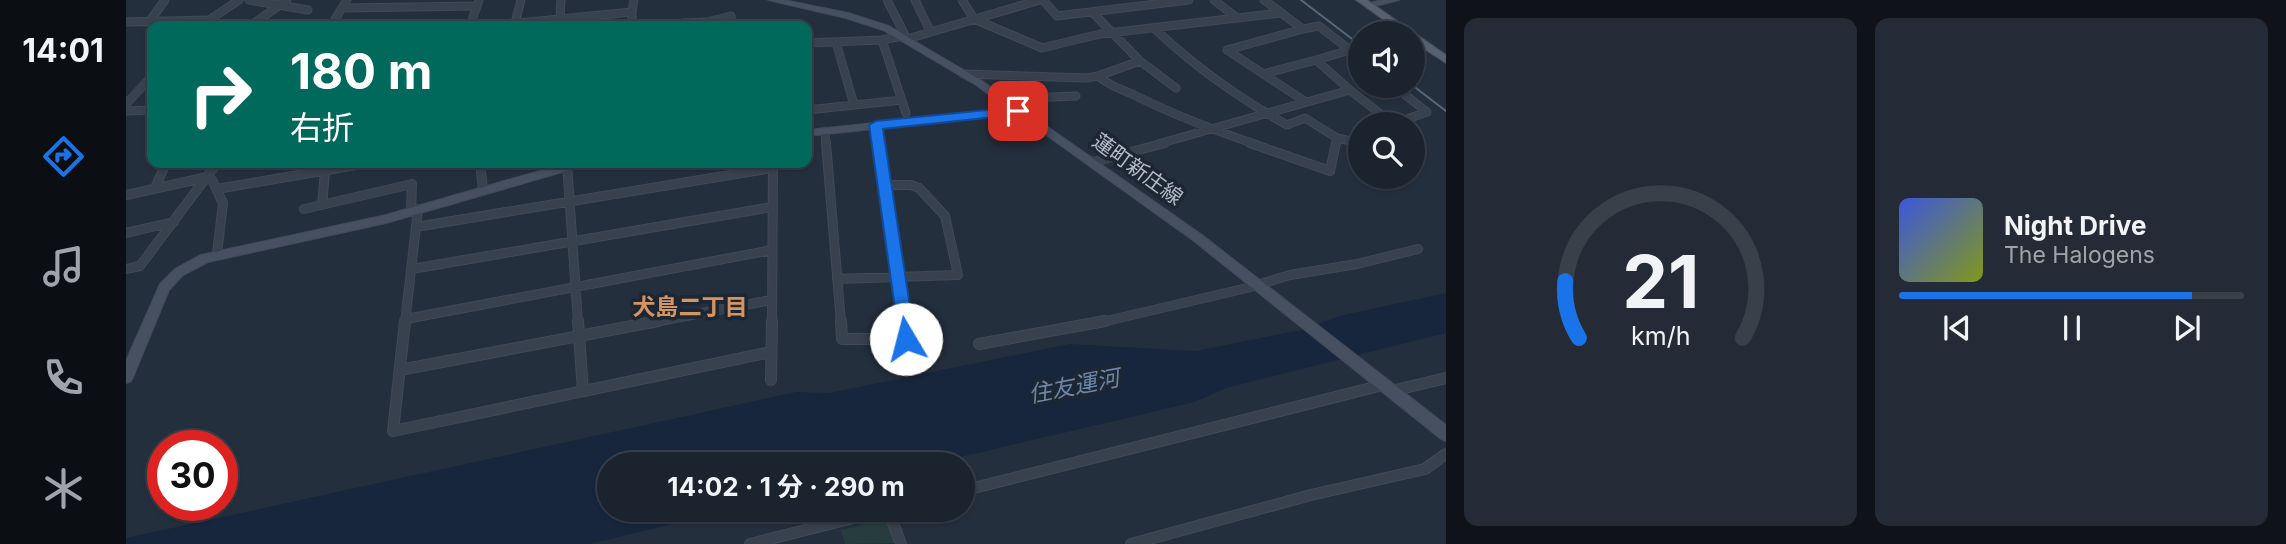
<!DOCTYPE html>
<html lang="ja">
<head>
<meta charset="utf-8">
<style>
  body { margin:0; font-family:Inter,"Noto Sans JP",sans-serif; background:#242b36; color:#f1f3f6; height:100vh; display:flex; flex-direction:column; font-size:26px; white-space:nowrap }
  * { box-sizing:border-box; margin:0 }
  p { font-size:23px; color:#a0a4aa }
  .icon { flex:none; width:38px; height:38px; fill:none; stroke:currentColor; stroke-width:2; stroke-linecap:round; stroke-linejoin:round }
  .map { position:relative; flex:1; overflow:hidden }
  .panel { display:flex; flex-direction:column; gap:18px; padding:18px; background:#0f1319; width:840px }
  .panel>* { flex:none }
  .hud { position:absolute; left:21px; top:21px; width:665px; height:147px; border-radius:14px; box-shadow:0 2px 5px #0004,0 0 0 2px #39404a; background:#00695c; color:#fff; overflow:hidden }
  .controls { position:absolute; left:1222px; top:21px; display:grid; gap:14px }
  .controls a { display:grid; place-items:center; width:77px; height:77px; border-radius:50%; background:#1b232e; box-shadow:0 2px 5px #0004,0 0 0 2px #39404a; font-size:35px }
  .speed { position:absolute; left:21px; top:430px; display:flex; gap:14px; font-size:35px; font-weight:700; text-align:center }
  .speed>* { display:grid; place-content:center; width:91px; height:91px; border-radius:50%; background:#1b232e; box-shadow:0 2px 5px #0004,0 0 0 2px #39404a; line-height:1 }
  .speed .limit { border:10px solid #d22; background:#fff; color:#111 }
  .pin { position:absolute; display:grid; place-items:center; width:60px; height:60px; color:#fff; margin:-30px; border-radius:14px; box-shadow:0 4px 10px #0006 }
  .me { position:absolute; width:77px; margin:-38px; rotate:352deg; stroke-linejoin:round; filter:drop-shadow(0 0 5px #0008) }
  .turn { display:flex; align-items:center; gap:24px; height:147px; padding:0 28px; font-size:32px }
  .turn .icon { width:91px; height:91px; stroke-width:2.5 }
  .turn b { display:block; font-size:49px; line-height:60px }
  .panel .widget { flex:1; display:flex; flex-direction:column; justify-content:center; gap:10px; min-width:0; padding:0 24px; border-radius:14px; background:#242b36 }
  .panel .dial { align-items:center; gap:0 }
  .dial svg { height:182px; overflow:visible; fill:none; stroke:#39404a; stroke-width:7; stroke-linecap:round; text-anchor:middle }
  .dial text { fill:#f1f3f6; stroke:none }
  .song { display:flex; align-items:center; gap:21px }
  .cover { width:84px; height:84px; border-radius:10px; background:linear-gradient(135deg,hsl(230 70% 55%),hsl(70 70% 35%)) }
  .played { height:7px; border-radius:4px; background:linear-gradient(90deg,#1a73e8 85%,#39404a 85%) }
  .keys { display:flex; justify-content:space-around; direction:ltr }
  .panel .tiles { flex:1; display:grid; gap:18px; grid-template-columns:repeat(2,1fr) }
  .trip { position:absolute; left:471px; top:452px; width:378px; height:70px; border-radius:35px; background:#1b232e; box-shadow:0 2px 5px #0004,0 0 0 2px #39404a; font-weight:700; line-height:70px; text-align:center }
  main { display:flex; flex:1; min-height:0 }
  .menu { display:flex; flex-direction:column; width:126px; justify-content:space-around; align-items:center; background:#0b0e12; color:#a0a4aa }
  .menu .icon { width:49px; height:49px }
  .menu .on { color:#1a73e8 }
  .menu b { font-size:32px; color:#f1f3f6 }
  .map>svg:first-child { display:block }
</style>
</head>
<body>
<main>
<nav class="menu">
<b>14:01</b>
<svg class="icon on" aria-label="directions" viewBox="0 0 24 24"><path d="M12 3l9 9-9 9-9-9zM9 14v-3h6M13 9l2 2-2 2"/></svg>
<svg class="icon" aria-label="music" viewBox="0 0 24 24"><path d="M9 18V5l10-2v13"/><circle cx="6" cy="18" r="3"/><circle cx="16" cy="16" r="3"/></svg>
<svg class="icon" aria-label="phone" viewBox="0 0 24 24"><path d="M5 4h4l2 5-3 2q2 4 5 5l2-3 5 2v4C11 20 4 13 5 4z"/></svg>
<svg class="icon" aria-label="climate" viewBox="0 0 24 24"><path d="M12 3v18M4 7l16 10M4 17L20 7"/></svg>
</nav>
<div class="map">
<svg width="1320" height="544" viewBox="0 0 1320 544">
  <rect width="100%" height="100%" fill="#242f3e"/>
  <!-- green -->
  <path fill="#263c3f" d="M 759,519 L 769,543 L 719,544 L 715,530 Z"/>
  <!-- water -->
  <path fill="#17263c" d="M 1320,293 L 1320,333 L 1100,388 L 1069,402 L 805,464 L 483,464 L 483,509 L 609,509 L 463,544 L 0,544 L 0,538 L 670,392 L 703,393 L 944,344 L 1070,351 L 1175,330 L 1213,316 Z"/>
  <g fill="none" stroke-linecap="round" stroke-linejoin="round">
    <defs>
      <path id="street-far2" d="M 123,0 L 182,10
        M 789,0 L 804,31
        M 836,0 L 848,19 L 916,48 L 974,34 L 1111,18 L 1088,0
        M 917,0 L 931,16 L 1063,0
        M 216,8 L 351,6
        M 506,12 L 506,26
        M 966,12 L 1014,61 L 1050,88
        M 434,17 L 435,0
        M 1111,18 L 1155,13
        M 0,22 L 83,20
        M 23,22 L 39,0
        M 80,22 L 113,0
        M 389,23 L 395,0
        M 124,26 L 161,0
        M 205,26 L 221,0
        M 344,26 L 353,0
        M 361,26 L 506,12 L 508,0
        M 556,26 L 557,23 L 581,22 L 605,16 L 605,26
        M 1029,29 C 1069,67 1113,98 1161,125 L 1179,118 L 1211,138 L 1210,144
        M 1177,29 L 1101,50 L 1180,102
        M 781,39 L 914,0
        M 756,40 L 780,113
        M 710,42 L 728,105
        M 681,43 L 756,40 L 777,36 L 778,33 L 761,0
        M 1224,50 L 1234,58
        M 837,74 L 960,78 L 972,76 C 983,86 993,88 1006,94 C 1046,114 1087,130 1129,144
        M 1137,74 L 1190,60
        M 972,76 L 1014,61
        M 1224,90 L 1267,124
        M 876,99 L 950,96
        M 0,104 L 26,76
        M 681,110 L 776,100
        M 0,111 L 26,110
        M 1267,124 L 1301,112 L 1268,86
        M 750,125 L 753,144
        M 699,131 L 700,144
        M 1211,138 L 1234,143
        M 1032,144 L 1224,90 L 1190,60 L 1224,50 L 1193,26 L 1177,29 L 1138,0"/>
      <path id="street-far1" d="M 700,143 L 715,323
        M 752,143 L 778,323
        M 1124,143 L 1204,171 L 1210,143
        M 967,162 L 1039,143
        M 354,163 L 357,190
        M 441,163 L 452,323
        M 29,188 L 40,163
        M 91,189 L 242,163
        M 0,195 L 77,178 L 86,180 L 97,203 L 91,254
        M 196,205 L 199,172
        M 178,209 L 286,184 L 285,212
        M 290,227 L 646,168
        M 0,233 L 48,222
        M 0,269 L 14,266 L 91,163
        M 286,269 L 646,207
        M 711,279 L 832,275 L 819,216 L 793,188 L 785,185 L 758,185
        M 280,319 L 646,250
        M 279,323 L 292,209
        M 523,323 L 645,300
        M 646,323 L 647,164
        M 972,323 L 1121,288 L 1164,275 L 1231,264 L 1292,249"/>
      <path id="street" d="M 279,321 L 267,431 L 645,352
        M 452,321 L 457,391
        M 715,321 L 716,339 L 780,339 L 778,321
        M 853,344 L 979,321
        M 274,370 L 532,321
        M 645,380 L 646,321
        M 1265,391 L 1320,378
        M 836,491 L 1257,385
        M 762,510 L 775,544
        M 624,544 L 763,509
        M 1005,544 L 1185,495 L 1299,469 L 1320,454"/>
      <path id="secondary" d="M 642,0 L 658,0 L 722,13 L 763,26 L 856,81 L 1076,235 L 1320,425 L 1320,441 L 1315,439 L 1068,241 L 891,114 L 681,136 L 681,130 L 883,109 L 850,85 L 757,30 L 720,18 Z
        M 1255,0 L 1273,0 L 1242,8 L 1238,5 Z
        M 441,163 L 458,163 L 457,166 L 260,223 L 82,262 L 57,275 L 43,290 L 7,377 L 5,381 L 0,383 L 0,361 L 34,284 L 49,269 L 75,255 L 260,215 Z"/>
      <path id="primary" d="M 1230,0 L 1241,0 L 1320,55 L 1320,63 L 1286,41 L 1286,33 L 1276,33 Z"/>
    </defs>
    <!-- street-far2 casing -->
    <use href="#street-far2" stroke="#414a57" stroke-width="9"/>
    <!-- street-far1 casing -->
    <use href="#street-far1" stroke="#414a57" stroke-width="10"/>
    <!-- street casing -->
    <use href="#street" stroke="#414a57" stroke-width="12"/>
    <!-- secondary casing -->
    <use href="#secondary" stroke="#414a57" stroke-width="2"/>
    <!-- primary casing -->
    <use href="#primary" stroke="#414a57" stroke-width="2"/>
    <!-- street-far2 -->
    <use href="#street-far2" stroke="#38414e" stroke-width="7"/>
    <!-- street-far1 -->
    <use href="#street-far1" stroke="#38414e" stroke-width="8"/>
    <!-- street -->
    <use href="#street" stroke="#38414e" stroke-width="10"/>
    <!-- secondary -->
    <use href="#secondary" fill="#465061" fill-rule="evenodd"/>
    <!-- primary -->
    <use href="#primary" fill="#56606e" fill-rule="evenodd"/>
    <!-- tram -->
    <path stroke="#5a6575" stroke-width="2" d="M 1175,0 L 1234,45
      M 1286,85 L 1320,111"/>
  </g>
  <!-- route -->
  <path fill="#1a73e8" stroke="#114b97" stroke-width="2" d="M 892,107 L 898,111 L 897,114 L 757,129 L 789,339 L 786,344 L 774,344 L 743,125 L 750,121 Z"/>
  <g text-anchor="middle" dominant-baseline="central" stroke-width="7" stroke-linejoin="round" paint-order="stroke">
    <!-- street labels -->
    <g font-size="21" fill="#b4bcc9" stroke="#1d2633">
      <text transform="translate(1012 169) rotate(36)">蓮町新庄線</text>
    </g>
    <!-- neighbourhood labels -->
    <g font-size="23" font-weight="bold" fill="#d59563" stroke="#1d2633">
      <text x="564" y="307">犬島二丁目</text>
    </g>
    <!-- water labels -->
    <g font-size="23" font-style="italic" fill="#6d86a8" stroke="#1d2633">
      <text transform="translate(948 386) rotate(-11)">住友運河</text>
    </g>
  </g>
</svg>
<div class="controls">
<a><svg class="icon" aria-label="sound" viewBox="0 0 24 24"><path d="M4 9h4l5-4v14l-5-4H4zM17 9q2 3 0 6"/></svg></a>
<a><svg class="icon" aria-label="search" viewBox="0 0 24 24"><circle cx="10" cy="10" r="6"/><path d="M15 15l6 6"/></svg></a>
</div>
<div class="speed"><div class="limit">30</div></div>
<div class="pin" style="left:892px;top:111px;background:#d93025"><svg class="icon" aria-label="arrive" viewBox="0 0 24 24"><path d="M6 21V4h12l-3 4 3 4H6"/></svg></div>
<svg class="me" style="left:780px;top:339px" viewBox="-20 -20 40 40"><circle r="19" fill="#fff"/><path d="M0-13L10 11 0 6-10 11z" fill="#1a73e8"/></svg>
<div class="trip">14:02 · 1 分 · 290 m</div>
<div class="hud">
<div class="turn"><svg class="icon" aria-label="right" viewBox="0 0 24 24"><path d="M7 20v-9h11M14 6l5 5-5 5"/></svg><div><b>180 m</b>右折</div></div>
</div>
</div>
<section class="panel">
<div class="tiles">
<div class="widget dial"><svg viewBox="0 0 100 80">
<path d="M14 69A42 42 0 1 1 86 69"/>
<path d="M14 69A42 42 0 0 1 8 44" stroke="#1a73e8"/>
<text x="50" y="56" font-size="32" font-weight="700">21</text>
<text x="50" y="72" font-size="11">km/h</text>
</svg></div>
<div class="widget">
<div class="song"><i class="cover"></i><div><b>Night Drive</b><p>The Halogens</p></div></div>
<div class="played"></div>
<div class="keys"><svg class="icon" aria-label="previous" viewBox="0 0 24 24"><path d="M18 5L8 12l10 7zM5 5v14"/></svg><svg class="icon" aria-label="pause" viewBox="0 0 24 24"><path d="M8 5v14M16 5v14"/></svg><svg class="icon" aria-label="next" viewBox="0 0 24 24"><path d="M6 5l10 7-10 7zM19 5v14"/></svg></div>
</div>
</div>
</section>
</main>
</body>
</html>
